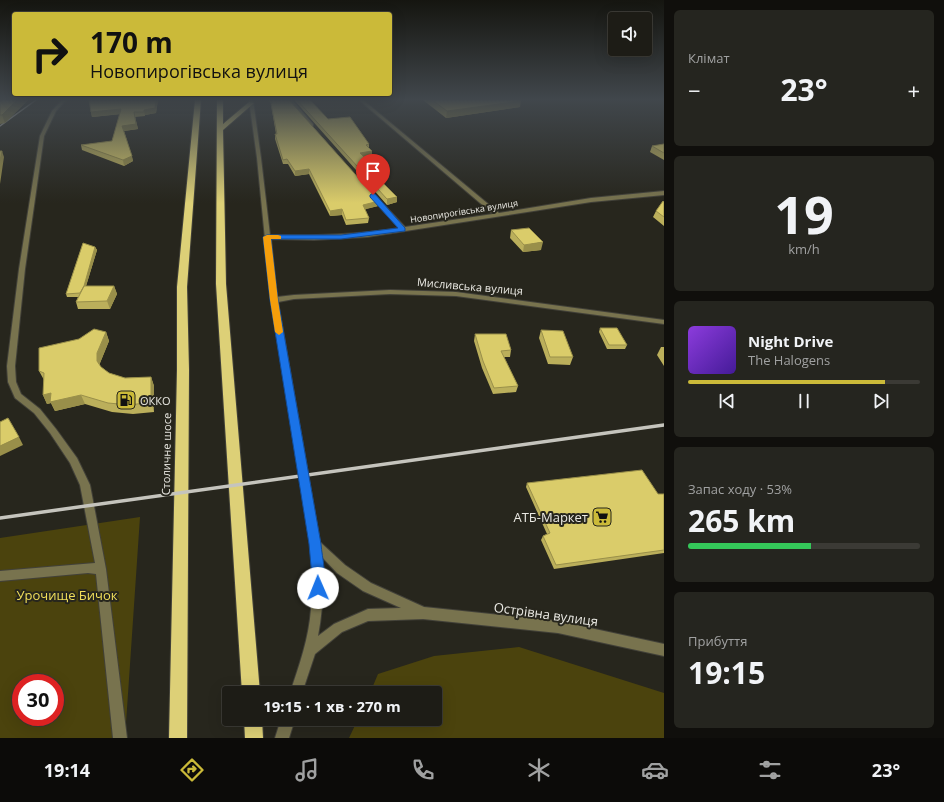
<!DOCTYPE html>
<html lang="uk">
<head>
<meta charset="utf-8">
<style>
  body { margin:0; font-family:"Open Sans",sans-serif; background:#25251f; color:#f1f3f6; height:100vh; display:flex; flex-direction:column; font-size:15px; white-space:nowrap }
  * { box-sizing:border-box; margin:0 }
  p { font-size:13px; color:#a0a1a1 }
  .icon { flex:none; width:22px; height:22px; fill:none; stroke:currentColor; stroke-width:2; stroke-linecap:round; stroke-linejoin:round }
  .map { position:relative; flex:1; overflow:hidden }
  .panel { display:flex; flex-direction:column; gap:10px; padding:10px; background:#100f0c; width:280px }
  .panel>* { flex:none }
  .top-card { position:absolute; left:12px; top:12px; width:380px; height:84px; border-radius:4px; box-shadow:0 4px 16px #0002,0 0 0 1px #3b3a35; background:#cbba39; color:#111; overflow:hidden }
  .tools { position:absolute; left:608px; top:12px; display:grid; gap:8px }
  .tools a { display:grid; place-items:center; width:44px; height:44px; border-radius:4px; background:#1d1c16; box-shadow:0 4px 16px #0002,0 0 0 1px #3b3a35; font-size:20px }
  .speed { position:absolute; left:12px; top:674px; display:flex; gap:8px; font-size:20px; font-weight:700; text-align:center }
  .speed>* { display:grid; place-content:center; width:52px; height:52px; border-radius:50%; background:#1d1c16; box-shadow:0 4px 16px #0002,0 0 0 1px #3b3a35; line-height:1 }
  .speed .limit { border:6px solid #d22; background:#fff; color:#111 }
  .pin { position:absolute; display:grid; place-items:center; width:34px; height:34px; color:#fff; margin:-41px -17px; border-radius:50% 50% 50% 0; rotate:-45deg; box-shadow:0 0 4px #0007 }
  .pin .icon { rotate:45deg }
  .me { position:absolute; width:44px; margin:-22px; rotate:359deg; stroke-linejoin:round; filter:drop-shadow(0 0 3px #0008) }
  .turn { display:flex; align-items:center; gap:14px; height:84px; padding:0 12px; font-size:18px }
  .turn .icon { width:52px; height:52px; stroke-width:2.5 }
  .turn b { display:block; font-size:28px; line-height:34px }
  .big { font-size:30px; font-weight:700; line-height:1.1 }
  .panel .card { flex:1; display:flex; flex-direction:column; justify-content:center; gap:6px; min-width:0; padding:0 14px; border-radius:6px; background:#25251f }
  .panel .dial { align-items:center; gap:0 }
  .dial b { font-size:52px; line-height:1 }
  .song { display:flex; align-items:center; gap:12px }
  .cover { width:48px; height:48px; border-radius:6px; background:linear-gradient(135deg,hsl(270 70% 55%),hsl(260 70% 35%)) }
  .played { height:4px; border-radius:2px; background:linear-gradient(90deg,#cbba39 85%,#3b3a35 85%) }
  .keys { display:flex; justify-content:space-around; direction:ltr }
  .heat { display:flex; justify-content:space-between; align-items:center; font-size:22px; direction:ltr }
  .charge { height:6px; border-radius:3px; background:linear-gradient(90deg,#34c759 53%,#3b3a35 0) }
  .trip { position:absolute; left:222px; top:686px; width:220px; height:40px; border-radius:4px; background:#1d1c16; box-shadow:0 4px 16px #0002,0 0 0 1px #3b3a35; font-weight:700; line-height:40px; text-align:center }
  .menu { display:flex; height:64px; justify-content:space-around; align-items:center; background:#0c0b09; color:#a0a1a1 }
  .menu .icon { width:28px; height:28px }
  .menu .selected { color:#cbba39 }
  .menu b { font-size:18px; color:#f1f3f6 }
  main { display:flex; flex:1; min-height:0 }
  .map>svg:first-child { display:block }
</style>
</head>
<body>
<main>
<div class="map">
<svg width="664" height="738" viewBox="0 0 664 738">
  <rect width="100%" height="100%" fill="#27261d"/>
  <!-- green -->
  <path fill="#4b430d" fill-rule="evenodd" d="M 140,517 L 125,738 L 0,738 L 0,538 ZM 21,683 L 55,683 L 55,717 L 21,717 Z
    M 519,647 L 664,693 L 664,738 L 349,738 L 358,719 L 435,719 L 435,693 L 370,693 L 378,674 L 434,656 Z"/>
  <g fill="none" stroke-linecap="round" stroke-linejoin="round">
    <defs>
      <path id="minor" d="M 62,100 L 66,100 L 56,111 L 44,136 L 25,269 L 15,366 L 16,382 L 21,394 L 40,409 L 56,429 L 77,458 L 90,485 L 106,569 L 127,738 L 113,738 L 96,574 L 88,573 L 0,581 L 0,571 L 95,563 L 80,485 L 70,463 L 50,433 L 34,413 L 15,398 L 8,382 L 7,366 L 19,269 L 40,136 L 52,111 Z
        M 249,100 L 253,100 L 261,158 L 270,235 C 314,236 356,235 399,228 L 369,195 L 368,194 L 371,192 L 373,193 L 405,227 L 493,214 L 359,100 L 363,100 L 499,213 L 591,198 L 664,191 L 664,195 L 591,202 L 367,237 L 314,240 L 271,239 L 277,297 L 294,295 L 390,290 L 456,292 L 664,320 L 664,324 L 456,296 L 390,294 L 294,299 L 278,302 L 320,542 L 345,565 L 371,583 L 424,607 L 558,621 L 664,644 L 664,656 L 558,633 L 423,619 L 368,621 L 342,632 L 315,654 L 302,693 L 290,693 C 299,666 309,638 311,609 C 313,587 312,566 310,544 L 271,300 L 257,158 ZM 322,557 L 337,573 L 363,591 L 401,608 L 368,609 L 334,624 L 318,636 C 323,609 324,584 322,557 Z
        M 288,100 L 292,100 L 313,124 L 313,126 L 309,126 Z
        M 281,719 L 295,719 L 289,738 L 275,738 Z"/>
      <path id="trunk" d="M 195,100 L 201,100 L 187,287 L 189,370 L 187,738 L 169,738 L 177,370 L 177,287 Z
        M 217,100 L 223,100 L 223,124 L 249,102 L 254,103 L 223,130 L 226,284 L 260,693 L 242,693 L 216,284 Z
        M 244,719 L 262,719 L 263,738 L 245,738 Z"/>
    </defs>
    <!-- minor casing -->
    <use href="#minor" stroke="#424139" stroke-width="2"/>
    <!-- trunk casing -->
    <use href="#trunk" stroke="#424139" stroke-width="2"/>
    <!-- minor -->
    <use href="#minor" fill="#78734e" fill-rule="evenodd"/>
    <!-- trunk -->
    <use href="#trunk" fill="#ddd077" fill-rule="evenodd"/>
    <!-- rail-far1 -->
    <path stroke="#c5c4bd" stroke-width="1.5" d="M 0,126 L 36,100"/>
    <!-- rail -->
    <path stroke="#c5c4bd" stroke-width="3.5" d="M 0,518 L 664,425"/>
  </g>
  <!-- wall -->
  <path fill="#bbaf5b" d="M 0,100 L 28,100 L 5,123 L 0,124 Z
    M 89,100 L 158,100 L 156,113 L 145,115 L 145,116 L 135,117 L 138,129 L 124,131 L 133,161 L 124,166 L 82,150 L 81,145 L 112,141 L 120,114 L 92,117 L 91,112 Z
    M 269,100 L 289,100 L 379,201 L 378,206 L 365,209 L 369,218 L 368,223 L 346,225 L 342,215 L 330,216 L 309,174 L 295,176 L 288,164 L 283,164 L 275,139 L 275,134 L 276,134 L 271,104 Z
    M 294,100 L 310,100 L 328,119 L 369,144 L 369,148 L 372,151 L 372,155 L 364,157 L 374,166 L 374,170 L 371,171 L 397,202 L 387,205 Z
    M 423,100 L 519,100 L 520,107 L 446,118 Z
    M 664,144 L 664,160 L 650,152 L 652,146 Z
    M 664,202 L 664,226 L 653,217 L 656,211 Z
    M 511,230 L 541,250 L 523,252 L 510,238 Z
    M 95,247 L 97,250 L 86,286 L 114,286 L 117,294 L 110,309 L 78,309 L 76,302 L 78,297 L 67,297 L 66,294 Z
    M 600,328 L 627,345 L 625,349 L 607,349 L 599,332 Z
    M 541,330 L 573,357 L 570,365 L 548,364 L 539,338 Z
    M 106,332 L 109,341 L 100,363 L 100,366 L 109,373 L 125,378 L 151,377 L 154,386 L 154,412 L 133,414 L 112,412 L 85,404 L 55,411 L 51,403 L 47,404 L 43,395 L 44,380 L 39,371 Z
    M 475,334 L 511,350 L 510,357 L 504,357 L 518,386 L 516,392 L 493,394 L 482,368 L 474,341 Z
    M 661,347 L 664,347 L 664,366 L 657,355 Z
    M 527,483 L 658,494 L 664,494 L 664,553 L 554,569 L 541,540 L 543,536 L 547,534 L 526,487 Z"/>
  <!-- shaded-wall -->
  <path fill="#998f4a" d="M 17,100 L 28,100 L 5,123 L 2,115 Z
    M 156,100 L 158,100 L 156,113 L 145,115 L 145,116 L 144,110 Z
    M 521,101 L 520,107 L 446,118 L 447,111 Z
    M 121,109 L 122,114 L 92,117 L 91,112 Z
    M 134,112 L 138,129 L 124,131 L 122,126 Z
    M 2,151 L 4,157 L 0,184 L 0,161 Z
    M 372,151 L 372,155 L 359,157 L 360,153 Z
    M 132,156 L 133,161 L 124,166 L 123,160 Z
    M 374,166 L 374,170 L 367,172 L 367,167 Z
    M 309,169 L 309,174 L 295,176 L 295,171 Z
    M 397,197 L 397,202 L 387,205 L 387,199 Z
    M 379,201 L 378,206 L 363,210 L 363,205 Z
    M 342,209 L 342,215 L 330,216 L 330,211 Z
    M 543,242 L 541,250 L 523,252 L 524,245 Z
    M 95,247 L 97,250 L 83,296 L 82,293 Z
    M 114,286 L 117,294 L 110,309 L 107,301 Z
    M 106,332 L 109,341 L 100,363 L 100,370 L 97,361 L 97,353 Z
    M 151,377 L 154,386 L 154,412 L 151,402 Z
    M 51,393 L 81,395 L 85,404 L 55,411 L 51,403 L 47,404 L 43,395 Z
    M 19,437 L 23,445 L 0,456 L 0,446 Z"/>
  <!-- building -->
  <path fill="#dacc6a" stroke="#998f4a" d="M 0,100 L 17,100 L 2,115 L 0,115 Z
    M 89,100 L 156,100 L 155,108 L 144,110 L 144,112 L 134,112 L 136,124 L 122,126 L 132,156 L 123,160 L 81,145 L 112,141 L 121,109 L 91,112 Z
    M 271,100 L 289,100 L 379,201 L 363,205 L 369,218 L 346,220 L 342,209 L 330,211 L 309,169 L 295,171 L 287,159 L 283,160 L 275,134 L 277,134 L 271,104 L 272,103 Z
    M 297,100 L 310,100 L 328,119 L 350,117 L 369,144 L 366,145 L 372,151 L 360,153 L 374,166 L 367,167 L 397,197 L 387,199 Z
    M 432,100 L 519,100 L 521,101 L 447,111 Z
    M 664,144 L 664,153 L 652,146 Z
    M 0,151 L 2,151 L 0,161 Z
    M 663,201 L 664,202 L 664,217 L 656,211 Z
    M 529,228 L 543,242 L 524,245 L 511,230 Z
    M 83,243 L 95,247 L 84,286 L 80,293 L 66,294 Z
    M 84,286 L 114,286 L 107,301 L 76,302 Z
    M 600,328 L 617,328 L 627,345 L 609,345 Z
    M 94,329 L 106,332 L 97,353 L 97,361 L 101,367 L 109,373 L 125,378 L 151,377 L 151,402 L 130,405 L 108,403 L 81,395 L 50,402 L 51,393 L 43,395 L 44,373 L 39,371 L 39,348 L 79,339 Z
    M 541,330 L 563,331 L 573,357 L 550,357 Z
    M 475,334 L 506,334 L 511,350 L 501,351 L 518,386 L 494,388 L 483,361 Z
    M 8,418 L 19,437 L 0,446 L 0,422 Z
    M 642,470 L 658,494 L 664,494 L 664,550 L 556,565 L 543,536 L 550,533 L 527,483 Z"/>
  <!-- sky -->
  <linearGradient id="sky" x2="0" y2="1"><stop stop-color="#151510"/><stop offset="0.49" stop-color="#41474c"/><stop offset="1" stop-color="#41474c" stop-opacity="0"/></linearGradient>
  <rect width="664" height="203" fill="url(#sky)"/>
  <!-- route -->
  <path fill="#1a73e8" stroke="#114b97" d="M 373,193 L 375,194 L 405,228 L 405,231 L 341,239 L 271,239 L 278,300 L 321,544 C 322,558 328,578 322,592 L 318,594 L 313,592 L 311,588 L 312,577 L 309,544 L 270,300 L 263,237 L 267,235 L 341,235 L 398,228 L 370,197 L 370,195 Z"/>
  <!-- slow -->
  <path fill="#f59e0b" d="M 278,235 L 281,236 L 281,239 L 271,239 L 278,300 L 283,332 L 279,335 L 275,332 L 270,300 L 263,237 L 267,235 Z"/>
  <!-- icons -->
  <defs>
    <symbol id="fuel-square" viewBox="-11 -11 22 22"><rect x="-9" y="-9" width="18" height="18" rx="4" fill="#cbba39" stroke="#27261d"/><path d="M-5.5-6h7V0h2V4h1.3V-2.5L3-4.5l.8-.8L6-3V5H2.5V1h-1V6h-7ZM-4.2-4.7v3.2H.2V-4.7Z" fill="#111"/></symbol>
    <symbol id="supermarket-square" viewBox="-11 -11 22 22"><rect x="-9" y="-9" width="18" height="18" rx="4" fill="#cbba39" stroke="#27261d"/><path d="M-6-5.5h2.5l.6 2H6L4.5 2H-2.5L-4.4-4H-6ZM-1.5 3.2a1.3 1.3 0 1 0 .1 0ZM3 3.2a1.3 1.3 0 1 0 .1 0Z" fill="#111"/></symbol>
  </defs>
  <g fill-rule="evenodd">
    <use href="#fuel-square" x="115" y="389" width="22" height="22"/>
    <use href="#supermarket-square" x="591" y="506" width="22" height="22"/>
  </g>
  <g text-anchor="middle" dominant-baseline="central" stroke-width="4" stroke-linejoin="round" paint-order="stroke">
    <!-- far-street labels -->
    <g font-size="9" fill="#eae9e3" stroke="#27261d">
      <text transform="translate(464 211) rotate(-9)">Новопирогівська вулиця</text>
    </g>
    <!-- street labels -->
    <g font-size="11" fill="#eae9e3" stroke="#27261d">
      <text transform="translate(470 286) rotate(5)">Мисливська вулиця</text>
      <text transform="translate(166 454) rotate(-89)">Столичне шосе</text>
    </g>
    <!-- poi labels -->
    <g font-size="11" fill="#eae9e3" stroke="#27261d" text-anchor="start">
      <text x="140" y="400">ОККО</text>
    </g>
    <!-- near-poi labels -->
    <g font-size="13" fill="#eae9e3" stroke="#27261d" text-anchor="end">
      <text x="588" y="517">АТБ-Маркет</text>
    </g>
    <!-- near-park labels -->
    <g font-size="13" fill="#f0de5a" stroke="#27261d">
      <text x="67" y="595">Урочище Бичок</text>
    </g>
    <!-- near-street labels -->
    <g font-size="13" fill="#eae9e3" stroke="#27261d">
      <text transform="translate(546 614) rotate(8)">Острівна вулиця</text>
    </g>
  </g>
</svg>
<div class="tools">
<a><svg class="icon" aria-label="sound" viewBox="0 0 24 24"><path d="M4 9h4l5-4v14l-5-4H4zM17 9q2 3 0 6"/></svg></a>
</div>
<div class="speed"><div class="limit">30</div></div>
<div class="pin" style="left:373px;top:195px;background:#d93025"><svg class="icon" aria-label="arrive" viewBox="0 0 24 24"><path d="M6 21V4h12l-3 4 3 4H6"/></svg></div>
<svg class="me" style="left:318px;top:588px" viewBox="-20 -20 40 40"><circle r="19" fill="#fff"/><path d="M0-13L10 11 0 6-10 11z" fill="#1a73e8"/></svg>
<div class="trip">19:15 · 1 хв · 270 m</div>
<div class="top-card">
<div class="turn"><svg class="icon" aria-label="right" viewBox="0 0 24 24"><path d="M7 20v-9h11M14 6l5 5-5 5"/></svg><div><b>170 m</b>Новопирогівська вулиця</div></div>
</div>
</div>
<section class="panel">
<div class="card"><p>Клімат</p>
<div class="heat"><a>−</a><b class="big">23°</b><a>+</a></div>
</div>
<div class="card dial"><b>19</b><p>km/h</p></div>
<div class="card">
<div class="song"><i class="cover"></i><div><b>Night Drive</b><p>The Halogens</p></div></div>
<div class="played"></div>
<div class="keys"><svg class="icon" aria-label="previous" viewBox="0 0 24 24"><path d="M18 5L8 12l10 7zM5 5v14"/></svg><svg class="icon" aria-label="pause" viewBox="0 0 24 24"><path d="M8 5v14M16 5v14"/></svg><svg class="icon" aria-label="next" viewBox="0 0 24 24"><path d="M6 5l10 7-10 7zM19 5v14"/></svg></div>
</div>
<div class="card"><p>Запас ходу · 53%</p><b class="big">265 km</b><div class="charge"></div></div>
<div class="card"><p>Прибуття</p><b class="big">19:15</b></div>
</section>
</main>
<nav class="menu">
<b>19:14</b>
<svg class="icon selected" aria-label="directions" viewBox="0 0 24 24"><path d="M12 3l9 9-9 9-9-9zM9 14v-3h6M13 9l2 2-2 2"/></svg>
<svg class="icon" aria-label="music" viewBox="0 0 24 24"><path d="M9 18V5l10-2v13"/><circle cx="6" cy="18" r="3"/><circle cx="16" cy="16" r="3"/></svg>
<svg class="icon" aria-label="phone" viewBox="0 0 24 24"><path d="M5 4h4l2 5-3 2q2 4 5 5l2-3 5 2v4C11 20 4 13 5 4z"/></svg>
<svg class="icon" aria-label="climate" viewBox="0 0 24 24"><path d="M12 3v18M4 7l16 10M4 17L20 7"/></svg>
<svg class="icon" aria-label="car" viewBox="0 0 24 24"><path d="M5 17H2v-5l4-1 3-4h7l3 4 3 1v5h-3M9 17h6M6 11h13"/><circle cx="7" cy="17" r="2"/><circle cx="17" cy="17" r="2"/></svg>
<svg class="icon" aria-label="filters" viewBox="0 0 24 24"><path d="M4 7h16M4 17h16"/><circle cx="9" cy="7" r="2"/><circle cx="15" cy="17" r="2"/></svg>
<b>23°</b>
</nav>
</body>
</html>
